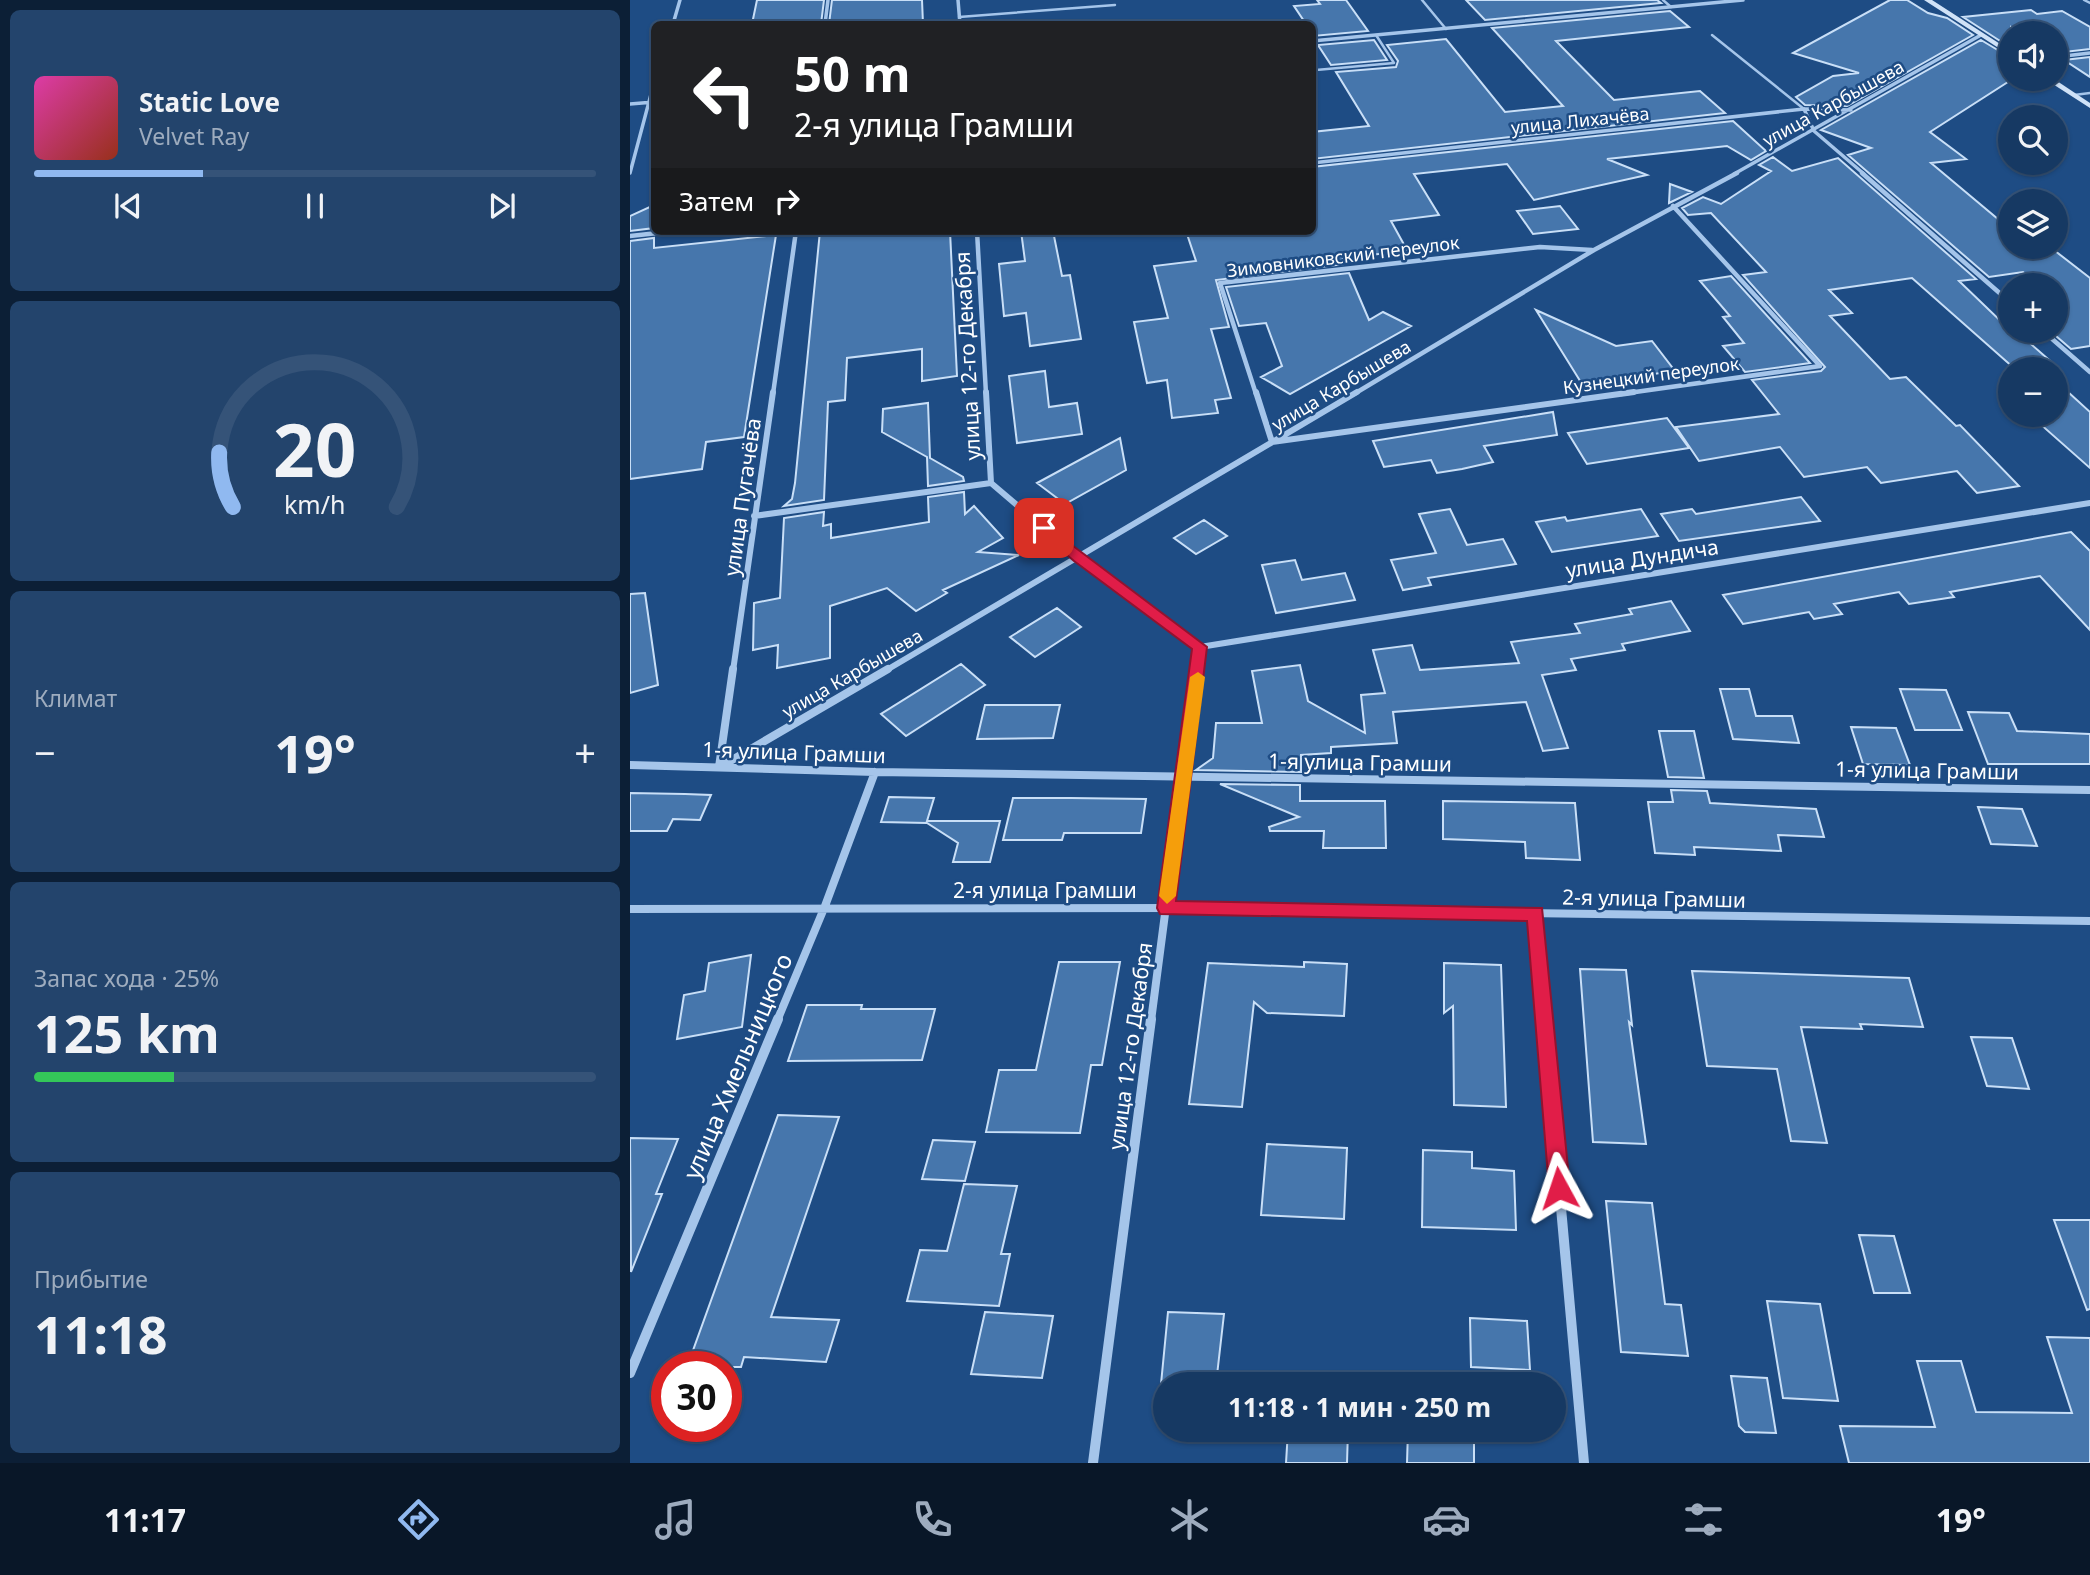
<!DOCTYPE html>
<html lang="ru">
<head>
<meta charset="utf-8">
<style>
  body { margin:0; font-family:"Noto Sans",sans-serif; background:#23446c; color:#f1f3f6; height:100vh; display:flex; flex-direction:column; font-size:26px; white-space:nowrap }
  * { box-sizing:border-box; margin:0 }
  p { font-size:23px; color:#9eacbe }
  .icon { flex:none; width:38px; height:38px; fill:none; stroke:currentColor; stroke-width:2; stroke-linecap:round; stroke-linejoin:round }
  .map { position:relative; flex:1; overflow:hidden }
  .sheet { display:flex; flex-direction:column; gap:10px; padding:10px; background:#0c1f36; width:630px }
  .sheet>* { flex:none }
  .top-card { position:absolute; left:21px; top:21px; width:665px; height:214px; border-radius:10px; box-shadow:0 2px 5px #0004,0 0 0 2px #355378; background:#202124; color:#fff; overflow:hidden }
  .fabs { position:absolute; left:1368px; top:21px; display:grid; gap:14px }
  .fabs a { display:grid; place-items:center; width:70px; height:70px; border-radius:50%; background:#163963; box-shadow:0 2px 5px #0004,0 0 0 2px #355378; font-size:35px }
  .speed { position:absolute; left:21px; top:1351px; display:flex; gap:14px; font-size:35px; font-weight:700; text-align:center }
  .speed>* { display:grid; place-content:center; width:91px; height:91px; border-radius:50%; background:#163963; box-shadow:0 2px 5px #0004,0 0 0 2px #355378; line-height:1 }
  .speed .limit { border:10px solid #d22; background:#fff; color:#111 }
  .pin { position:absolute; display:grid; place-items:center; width:60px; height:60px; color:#fff; margin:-30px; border-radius:14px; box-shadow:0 4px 10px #0006 }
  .me { position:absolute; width:77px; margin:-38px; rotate:355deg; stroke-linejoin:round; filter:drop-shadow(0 0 5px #0008) }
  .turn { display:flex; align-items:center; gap:24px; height:147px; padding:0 28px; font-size:32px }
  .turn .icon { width:91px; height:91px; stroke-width:2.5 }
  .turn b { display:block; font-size:49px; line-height:60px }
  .then { display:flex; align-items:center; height:66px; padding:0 28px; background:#0003; gap:14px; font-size:26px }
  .big { font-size:52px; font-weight:700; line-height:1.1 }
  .sheet .card { flex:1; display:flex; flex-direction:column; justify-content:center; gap:10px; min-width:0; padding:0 24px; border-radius:10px; background:#23446c }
  .sheet .dial { align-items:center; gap:0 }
  .dial svg { height:182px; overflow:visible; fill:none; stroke:#355378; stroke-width:7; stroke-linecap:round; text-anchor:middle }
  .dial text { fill:#f1f3f6; stroke:none }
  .song { display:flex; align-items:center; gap:21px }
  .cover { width:84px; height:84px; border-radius:10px; background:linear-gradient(135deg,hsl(320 70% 55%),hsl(10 70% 35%)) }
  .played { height:7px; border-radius:4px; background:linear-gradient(90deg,#90b9f0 30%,#355378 30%) }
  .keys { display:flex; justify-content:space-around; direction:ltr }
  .heat { display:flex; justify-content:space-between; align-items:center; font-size:38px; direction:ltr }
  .charge { height:10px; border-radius:5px; background:linear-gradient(90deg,#34c759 25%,#355378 0) }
  .trip { position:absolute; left:523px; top:1372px; width:413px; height:70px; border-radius:35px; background:#163963; box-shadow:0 2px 5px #0004,0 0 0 2px #355378; font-weight:700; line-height:70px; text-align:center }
  .tabs { display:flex; height:112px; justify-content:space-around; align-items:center; background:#091728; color:#9eacbe }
  .tabs .icon { width:49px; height:49px }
  .tabs .current { color:#90b9f0 }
  .tabs b { font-size:32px; color:#f1f3f6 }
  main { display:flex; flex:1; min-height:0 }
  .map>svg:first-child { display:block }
</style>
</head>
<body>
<main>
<section class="sheet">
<div class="card">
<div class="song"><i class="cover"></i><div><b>Static Love</b><p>Velvet Ray</p></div></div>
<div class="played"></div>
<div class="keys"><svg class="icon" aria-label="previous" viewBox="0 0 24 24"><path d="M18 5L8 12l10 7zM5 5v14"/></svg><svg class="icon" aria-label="pause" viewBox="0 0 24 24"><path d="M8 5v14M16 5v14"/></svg><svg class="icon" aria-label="next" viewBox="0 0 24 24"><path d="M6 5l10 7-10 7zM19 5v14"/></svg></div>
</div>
<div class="card dial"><svg viewBox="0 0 100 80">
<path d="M14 69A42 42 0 1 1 86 69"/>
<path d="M14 69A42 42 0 0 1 8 45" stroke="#90b9f0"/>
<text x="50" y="56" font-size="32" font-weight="700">20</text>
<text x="50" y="72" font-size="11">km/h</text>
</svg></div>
<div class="card"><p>Климат</p>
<div class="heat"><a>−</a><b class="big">19°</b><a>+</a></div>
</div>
<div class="card"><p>Запас хода · 25%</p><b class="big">125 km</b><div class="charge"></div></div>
<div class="card"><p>Прибытие</p><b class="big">11:18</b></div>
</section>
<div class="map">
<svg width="1460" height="1463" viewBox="0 0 1460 1463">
  <rect width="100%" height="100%" fill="#1e4c84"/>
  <!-- building -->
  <path fill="#4676ac" stroke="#c9dff7" stroke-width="2" d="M 127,0 L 194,0 L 191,24 L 122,24 Z
    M 202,0 L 292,0 L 293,24 L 199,24 Z
    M 687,0 L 716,0 L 738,31 L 683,36 L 682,24 L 676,24 L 664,6 L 690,4 Z
    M 836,0 L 1027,0 L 1031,3 L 855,20 Z
    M 1260,0 L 1277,0 L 1298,13 L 1317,18 L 1343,35 L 1217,106 L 1175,105 L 1166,97 L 1203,76 L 1229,73 L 1163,53 Z
    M 1401,10 L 1407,14 L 1432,11 L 1460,27 L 1460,49 L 1426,53 L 1426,33 L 1390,33 L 1381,27 L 1381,48 L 1333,17 Z
    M 1040,11 L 1059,27 L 926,41 L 984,100 L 1070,91 L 1095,113 L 682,159 L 682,132 L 739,126 L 706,72 L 766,67 L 768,61 L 757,45 L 816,39 L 875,112 L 933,106 L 862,28 Z
    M 744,40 L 757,60 L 701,65 L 688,45 Z
    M 1351,40 L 1381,58 L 1381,80 L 1300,132 L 1336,159 L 1301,163 L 1381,230 L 1381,247 L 1420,247 L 1460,278 L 1460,346 L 1441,349 L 1426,336 L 1426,285 L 1408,285 L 1393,272 L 1359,277 L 1218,155 L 1241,148 L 1191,130 Z
    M 1460,57 L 1460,77 L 1434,60 Z
    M 1103,121 L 1136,151 L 1121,160 L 1097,146 L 977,159 L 1017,175 L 904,200 L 877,164 L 784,174 L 809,215 L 761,221 L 777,250 L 713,259 L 715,264 L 586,280 L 599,327 L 581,329 L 601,398 L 585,400 L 588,413 L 542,418 L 537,380 L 517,383 L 504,322 L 538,318 L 524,266 L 566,261 L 556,231 L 682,231 L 682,167 Z
    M 1143,157 L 1162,171 L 1208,158 L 1346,279 L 1329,281 L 1381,331 L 1386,331 L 1426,366 L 1385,369 L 1282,278 L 1199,290 L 1222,313 L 1200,316 L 1260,379 L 1276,377 L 1326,426 L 1330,425 L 1389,486 L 1347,493 L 1327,471 L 1251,483 L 1237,467 L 1174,477 L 1150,447 L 1069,461 L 1046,427 L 1149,414 L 1122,380 L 1191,371 L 1195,367 L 1113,275 L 1136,272 L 1081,213 L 1058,215 L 1052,208 L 1073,197 L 1091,204 L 1141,171 L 1129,165 Z
    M 1040,184 L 1062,192 L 1039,203 Z
    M 24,205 L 24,228 L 0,231 L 0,216 Z
    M 930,206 L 948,229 L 903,234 L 887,211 Z
    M 190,231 L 320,231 L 327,376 L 292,381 L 292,349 L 217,358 L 215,400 L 198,402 L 194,500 L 154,506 L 162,499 L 165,483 Z
    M 391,231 L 423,231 L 432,276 L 440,275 L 451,339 L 400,346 L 396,313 L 374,316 L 369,264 L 395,261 Z
    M 146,235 L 114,437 L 76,442 L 72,469 L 0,479 L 0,241 L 24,238 L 24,248 Z
    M 719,273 L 739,320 L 753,312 L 781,326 L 660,394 L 631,377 L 652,366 L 636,323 L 609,326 L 596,287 Z
    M 1101,276 L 1180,363 L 1115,372 L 1093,346 L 1114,343 L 1093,317 L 1100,316 L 1070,281 Z
    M 906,310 L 986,346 L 1022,341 L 1045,371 L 952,384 Z
    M 415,371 L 419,407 L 447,403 L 452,434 L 387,443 L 379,376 Z
    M 1426,381 L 1460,412 L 1460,468 L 1400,415 L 1426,415 Z
    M 298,403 L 300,458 L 333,477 L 334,481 L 298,486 L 297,457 L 252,432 L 253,409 Z
    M 923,412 L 927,435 L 854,446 L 863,462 L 832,469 L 807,473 L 801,460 L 754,467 L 743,441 Z
    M 1037,418 L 1059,448 L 957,464 L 938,433 Z
    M 490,438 L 496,470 L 435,504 L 407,483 Z
    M 334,492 L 335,514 L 344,506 L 373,538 L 348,552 L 389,555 L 313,590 L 317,593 L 286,611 L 257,588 L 200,606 L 200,658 L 147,668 L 148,645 L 123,650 L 124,603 L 150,598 L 154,518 L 194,512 L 193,526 L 201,524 L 201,538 L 299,522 L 298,497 Z
    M 1171,497 L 1190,521 L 1049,541 L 1031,514 L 1062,509 L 1066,514 Z
    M 820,509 L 837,545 L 873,539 L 886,564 L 798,578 L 801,585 L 773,590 L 761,560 L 806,553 L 789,514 Z
    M 1011,509 L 1028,536 L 922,552 L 906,522 L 935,517 L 937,521 Z
    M 574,520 L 597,536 L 566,554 L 544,538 Z
    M 1441,532 L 1460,551 L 1460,630 L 1410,576 L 1320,592 L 1324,597 L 1279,604 L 1269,592 L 1204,604 L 1212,614 L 1184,619 L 1179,612 L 1113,624 L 1093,595 Z
    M 665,560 L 672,580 L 715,573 L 725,600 L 646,613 L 632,565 Z
    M 15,593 L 28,685 L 0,693 L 0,594 Z
    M 1041,601 L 1060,631 L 992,644 L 995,650 L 941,659 L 946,670 L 912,675 L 938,748 L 913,751 L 896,702 L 763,712 L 767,743 L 701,747 L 701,753 L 671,755 L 671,772 L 566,770 L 583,758 L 586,723 L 632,723 L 622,671 L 670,665 L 678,701 L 735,733 L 731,695 L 755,693 L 743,650 L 782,645 L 790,670 L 889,663 L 881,642 L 950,633 L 945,624 L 1002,614 L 999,609 Z
    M 427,608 L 451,627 L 405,657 L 380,637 Z
    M 331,664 L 355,685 L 276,736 L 251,714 Z
    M 1090,689 L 1119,689 L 1126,716 L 1162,716 L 1169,743 L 1103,739 Z
    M 1270,689 L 1316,690 L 1332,730 L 1285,730 Z
    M 355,705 L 430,705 L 423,738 L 347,739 Z
    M 1338,712 L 1379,713 L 1387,731 L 1460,734 L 1460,764 L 1358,764 Z
    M 1221,727 L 1266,728 L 1280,765 L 1233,764 Z
    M 1029,731 L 1064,731 L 1074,778 L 1038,777 Z
    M 590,784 L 670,785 L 670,801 L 755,801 L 756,848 L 693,848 L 694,831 L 640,831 L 639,827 L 669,817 Z
    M 1041,790 L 1077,791 L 1080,803 L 1186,809 L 1194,837 L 1148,835 L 1151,851 L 1064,847 L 1065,855 L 1025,853 L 1018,802 L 1043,802 Z
    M 0,793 L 55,794 L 81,795 L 70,820 L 43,819 L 37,831 L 0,831 Z
    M 259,797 L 304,798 L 297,821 L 370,821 L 360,862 L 323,862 L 328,843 L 297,823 L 251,822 Z
    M 383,798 L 441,798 L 516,799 L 511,833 L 434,833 L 432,840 L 373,840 Z
    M 813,801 L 945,803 L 950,860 L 896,858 L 895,842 L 813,839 Z
    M 1348,807 L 1392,809 L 1407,846 L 1361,844 Z
    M 121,955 L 112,1027 L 47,1039 L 54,995 L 75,991 L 79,963 Z
    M 429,962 L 490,962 L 472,1065 L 461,1065 L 450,1133 L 356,1132 L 369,1070 L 406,1070 Z
    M 674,962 L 717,964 L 714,1016 L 637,1013 L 624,1002 L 612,1107 L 559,1104 L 578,963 L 674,967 Z
    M 814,963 L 871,965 L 876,1107 L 824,1105 L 823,1006 L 814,1013 Z
    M 950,969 L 996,970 L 1002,1025 L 999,1022 L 1016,1144 L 963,1142 Z
    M 1062,971 L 1279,978 L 1293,1027 L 1230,1024 L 1232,1029 L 1171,1027 L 1197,1143 L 1161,1141 L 1147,1069 L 1077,1066 Z
    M 177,1005 L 232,1005 L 231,1009 L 305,1009 L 292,1060 L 158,1061 Z
    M 1341,1037 L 1382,1038 L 1399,1089 L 1357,1086 Z
    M 148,1115 L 209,1117 L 141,1317 L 209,1320 L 196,1362 L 114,1357 L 111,1367 L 57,1367 Z
    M 0,1138 L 48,1139 L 26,1194 L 32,1194 L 1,1272 Z
    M 303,1140 L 345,1142 L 335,1181 L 292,1179 Z
    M 637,1144 L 717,1148 L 714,1219 L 631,1215 Z
    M 793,1150 L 842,1152 L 842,1168 L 884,1171 L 886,1230 L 792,1227 Z
    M 334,1184 L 387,1186 L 371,1254 L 380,1254 L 369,1306 L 277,1301 L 290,1250 L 317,1251 Z
    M 976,1201 L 1022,1203 L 1035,1304 L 1051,1305 L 1058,1356 L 991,1352 Z
    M 1424,1220 L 1460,1220 L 1460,1309 L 1457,1310 Z
    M 1229,1235 L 1264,1236 L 1280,1293 L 1244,1293 Z
    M 1137,1301 L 1190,1304 L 1208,1401 L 1153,1398 Z
    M 355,1312 L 423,1316 L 412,1378 L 341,1374 Z
    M 538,1312 L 594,1314 L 586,1384 L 531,1384 Z
    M 840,1318 L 897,1321 L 900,1370 L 841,1367 Z
    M 1417,1337 L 1460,1338 L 1460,1463 L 1219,1463 L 1210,1426 L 1305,1427 L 1287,1361 L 1331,1361 L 1346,1412 L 1442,1413 Z
    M 1101,1376 L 1137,1378 L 1146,1433 L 1115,1432 L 1109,1426 Z
    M 658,1430 L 718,1430 L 717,1463 L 656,1463 Z
    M 778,1430 L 844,1430 L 844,1463 L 777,1463 Z"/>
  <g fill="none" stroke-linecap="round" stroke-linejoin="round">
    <!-- lane -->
    <path stroke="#a5c5ea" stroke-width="2.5" d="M 792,0 L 816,29
      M 1033,0 L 1041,7
      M 1454,0 L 1460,3
      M 329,17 L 485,5
      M 1082,35 L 1174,109
      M 686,70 L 764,63 L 746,35
      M 1444,95 L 1460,93"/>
    <!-- street-far4 -->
    <path stroke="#a5c5ea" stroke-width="3.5" d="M 328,0 L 330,24
      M 43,24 L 50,0
      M 195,24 L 198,0
      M 682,41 L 1113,0
      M 1426,57 L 1460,53
      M 0,104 L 24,102
      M 1174,109 L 1184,131 L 1234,174
      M 682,163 L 1174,109 L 1221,110
      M 0,173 L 24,83
      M 1104,174 L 1351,35"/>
    <!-- street-far3 -->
    <path stroke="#a5c5ea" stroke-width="4.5" d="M 1232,173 L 1381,303
      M 347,231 L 356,394
      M 0,236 L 46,231
      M 1413,331 L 1460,372
      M 143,394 L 166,231
      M 626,394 L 590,283 L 910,247 L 962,250
      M 724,394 L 964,250 L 1107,173
      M 991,394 L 1190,366 L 1043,206"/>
    <!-- street-far2 -->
    <path stroke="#a5c5ea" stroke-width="6" d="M 356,392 L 361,483 L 449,558 L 570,647 L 567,671
      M 626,392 L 642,442 L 1004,392
      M 124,516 L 361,483
      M 570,647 L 1460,503
      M 103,671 L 143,392
      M 255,671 L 727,392"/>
    <!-- street-far1 -->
    <path stroke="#a5c5ea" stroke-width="8" d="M 0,765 L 245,772 L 1460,790
      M 89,767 L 103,669
      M 90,767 L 258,669
      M 0,909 L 548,908 L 1460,921
      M 905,913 L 915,1021
      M 147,1021 L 195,906 L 245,772
      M 521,1021 L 567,669"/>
    <!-- street -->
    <path stroke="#a5c5ea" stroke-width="10" d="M 914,1019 L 954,1463
      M 0,1373 L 148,1019
      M 463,1463 L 521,1019"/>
    <!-- secondary -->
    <path fill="#d0e2f7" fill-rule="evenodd" d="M 1294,0 L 1302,0 L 1381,51 L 1381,56 Z
      M 1415,79 L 1424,79 L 1460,103 L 1460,108 Z"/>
  </g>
  <!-- route -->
  <path fill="#e11d48" stroke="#92132f" stroke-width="2" d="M 414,524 L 577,647 L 546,901 L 912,908 L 940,1188 L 937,1196 L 929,1199 L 922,1196 L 919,1188 L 897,921 L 530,914 L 527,908 L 562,649 L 444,561 L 409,531 L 407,528 Z"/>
  <!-- slow -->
  <path fill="#f59e0b" d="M 568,672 L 575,677 L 546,896 L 537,904 L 529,896 L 560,677 Z"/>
  <g text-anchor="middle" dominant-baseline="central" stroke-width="5" stroke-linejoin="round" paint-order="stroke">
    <!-- far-street labels -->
    <g font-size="18" fill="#fff" stroke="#1e4c84">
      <text transform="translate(1203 103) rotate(-29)">улица Карбышева</text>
      <text transform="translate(950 120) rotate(-6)">улица Лихачёва</text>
      <text transform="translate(713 256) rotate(-7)">Зимовниковский переулок</text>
      <text transform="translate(1021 375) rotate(-8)">Кузнецкий переулок</text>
      <text transform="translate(711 385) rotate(-31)">улица Карбышева</text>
      <text transform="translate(222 673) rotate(-30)">улица Карбышева</text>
    </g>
    <!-- street labels -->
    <g font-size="21" fill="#fff" stroke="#1e4c84">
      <text transform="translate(337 356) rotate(-93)">улица 12-го Декабря</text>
      <text transform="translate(112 497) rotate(-82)">улица Пугачёва</text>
      <text transform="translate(1012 558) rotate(-9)">улица Дундича</text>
      <text transform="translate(164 752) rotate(2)">1-я улица Грамши</text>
      <text transform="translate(730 762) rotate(1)">1-я улица Грамши</text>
      <text transform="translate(1297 770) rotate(1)">1-я улица Грамши</text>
      <text x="415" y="890">2-я улица Грамши</text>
      <text transform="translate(1024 898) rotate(1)">2-я улица Грамши</text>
      <text transform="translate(500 1046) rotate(-82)">улица 12-го Декабря</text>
    </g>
    <!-- near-street labels -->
    <g font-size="24" fill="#fff" stroke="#1e4c84">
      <text transform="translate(107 1066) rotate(-67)">улица Хмельницкого</text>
    </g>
  </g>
</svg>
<div class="fabs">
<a><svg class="icon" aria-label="sound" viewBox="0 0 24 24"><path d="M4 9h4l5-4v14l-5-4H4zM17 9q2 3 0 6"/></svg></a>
<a><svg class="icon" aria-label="search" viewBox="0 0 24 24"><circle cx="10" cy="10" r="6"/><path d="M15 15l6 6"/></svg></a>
<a><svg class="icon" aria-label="layers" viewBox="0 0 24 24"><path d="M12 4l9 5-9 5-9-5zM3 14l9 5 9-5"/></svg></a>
<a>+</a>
<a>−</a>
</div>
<div class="speed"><div class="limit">30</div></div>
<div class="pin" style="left:414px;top:528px;background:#d93025"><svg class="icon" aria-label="arrive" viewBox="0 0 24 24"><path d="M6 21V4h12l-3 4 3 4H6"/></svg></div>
<svg class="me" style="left:929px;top:1188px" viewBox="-20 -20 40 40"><path d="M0-17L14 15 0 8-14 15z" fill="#e11d48" stroke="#fff" stroke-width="4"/></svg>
<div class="trip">11:18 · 1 мин · 250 m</div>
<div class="top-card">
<div class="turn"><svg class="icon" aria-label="left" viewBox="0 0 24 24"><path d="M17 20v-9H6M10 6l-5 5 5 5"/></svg><div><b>50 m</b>2-я улица Грамши</div></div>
<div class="then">Затем<svg class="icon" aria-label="right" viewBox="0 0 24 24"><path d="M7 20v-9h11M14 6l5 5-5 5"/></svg></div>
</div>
</div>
</main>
<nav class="tabs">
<b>11:17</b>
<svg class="icon current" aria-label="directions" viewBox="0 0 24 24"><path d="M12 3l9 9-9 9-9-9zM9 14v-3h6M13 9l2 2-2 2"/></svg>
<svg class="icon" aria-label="music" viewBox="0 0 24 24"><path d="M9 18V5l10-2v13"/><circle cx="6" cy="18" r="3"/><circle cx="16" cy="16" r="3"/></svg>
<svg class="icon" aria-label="phone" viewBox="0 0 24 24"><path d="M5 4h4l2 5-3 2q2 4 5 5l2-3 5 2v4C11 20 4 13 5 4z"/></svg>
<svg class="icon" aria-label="climate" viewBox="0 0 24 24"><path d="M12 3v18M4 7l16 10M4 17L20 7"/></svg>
<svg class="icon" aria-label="car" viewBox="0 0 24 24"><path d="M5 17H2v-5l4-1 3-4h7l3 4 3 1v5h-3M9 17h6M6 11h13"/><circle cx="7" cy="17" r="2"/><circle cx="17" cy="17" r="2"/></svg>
<svg class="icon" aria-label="filters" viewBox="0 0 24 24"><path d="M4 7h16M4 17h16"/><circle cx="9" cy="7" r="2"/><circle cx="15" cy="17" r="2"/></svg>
<b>19°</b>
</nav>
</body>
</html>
